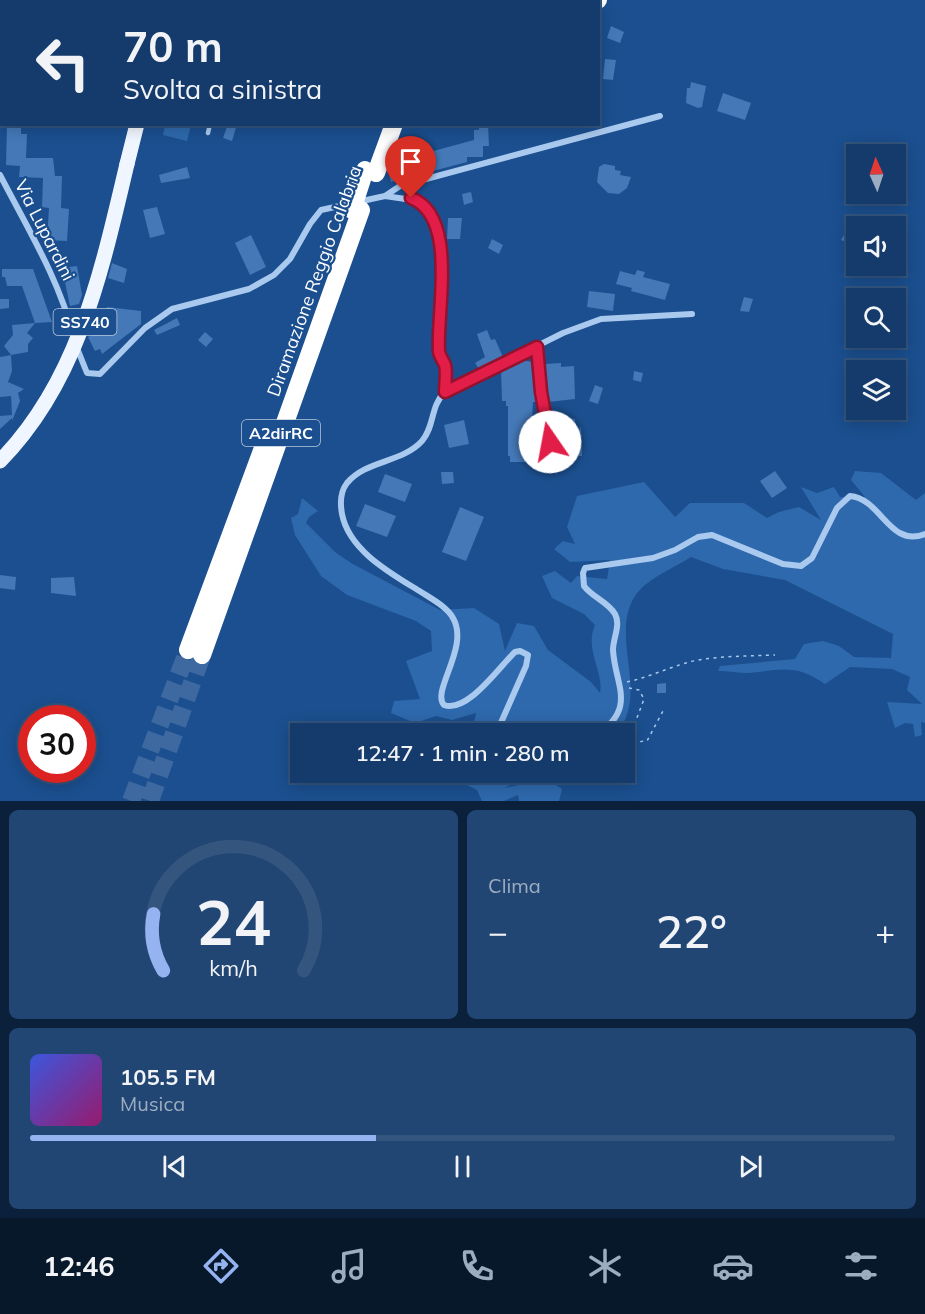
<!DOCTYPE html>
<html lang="it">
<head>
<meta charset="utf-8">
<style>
  body { margin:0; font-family:Mulish,sans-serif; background:#214673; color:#f1f3f6; height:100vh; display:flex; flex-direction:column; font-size:22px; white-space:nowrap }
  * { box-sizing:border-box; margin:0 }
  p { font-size:20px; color:#9dadc1 }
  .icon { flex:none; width:33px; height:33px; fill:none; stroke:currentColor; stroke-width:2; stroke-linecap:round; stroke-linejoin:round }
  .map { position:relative; height:801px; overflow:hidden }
  .sheet { display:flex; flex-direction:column; gap:9px; padding:9px; background:#0b203b; flex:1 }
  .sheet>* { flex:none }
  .banner { position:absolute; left:0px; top:0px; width:600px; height:126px; box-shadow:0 3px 15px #0003,0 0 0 2px #33557e; background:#143b6b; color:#f1f3f6; overflow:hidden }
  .needle { width:39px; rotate:357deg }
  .buttons { position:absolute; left:846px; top:144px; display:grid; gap:12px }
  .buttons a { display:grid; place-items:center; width:60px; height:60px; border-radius:0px; background:#143b6b; box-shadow:0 3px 15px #0003,0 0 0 2px #33557e; font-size:30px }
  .speed { position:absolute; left:18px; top:705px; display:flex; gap:12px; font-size:30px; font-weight:700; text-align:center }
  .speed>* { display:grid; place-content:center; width:78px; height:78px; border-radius:50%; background:#143b6b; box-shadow:0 3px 15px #0003,0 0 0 2px #33557e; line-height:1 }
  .speed .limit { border:9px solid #d22; background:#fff; color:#111 }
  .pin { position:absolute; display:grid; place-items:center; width:51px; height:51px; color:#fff; margin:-62px -26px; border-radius:50% 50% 50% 0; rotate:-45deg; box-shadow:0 0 6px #0007 }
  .pin .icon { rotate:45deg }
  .me { position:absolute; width:66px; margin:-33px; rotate:348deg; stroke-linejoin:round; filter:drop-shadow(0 0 4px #0008) }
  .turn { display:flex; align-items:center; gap:21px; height:126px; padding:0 24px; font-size:27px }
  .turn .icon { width:78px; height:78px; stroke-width:2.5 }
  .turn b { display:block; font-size:42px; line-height:51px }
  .big { font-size:45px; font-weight:600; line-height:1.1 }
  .sheet .card { flex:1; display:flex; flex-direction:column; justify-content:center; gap:9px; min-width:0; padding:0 21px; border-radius:9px; background:#214673 }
  .sheet .dial { align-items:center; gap:0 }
  .dial svg { height:156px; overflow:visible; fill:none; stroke:#33557e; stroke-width:7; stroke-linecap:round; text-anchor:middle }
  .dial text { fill:#f1f3f6; stroke:none }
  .song { display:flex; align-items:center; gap:18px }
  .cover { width:72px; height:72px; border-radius:9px; background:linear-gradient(135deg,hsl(230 70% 55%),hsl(320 70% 35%)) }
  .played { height:6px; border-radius:3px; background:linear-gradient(90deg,#95b2f1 40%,#33557e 40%) }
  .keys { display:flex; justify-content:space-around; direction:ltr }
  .heat { display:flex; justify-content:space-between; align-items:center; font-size:33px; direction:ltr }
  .sheet .tiles { flex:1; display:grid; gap:9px; grid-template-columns:1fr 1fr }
  .card:last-child { grid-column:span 2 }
  .trip { position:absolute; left:290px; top:723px; width:345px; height:60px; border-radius:0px; background:#143b6b; box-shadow:0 3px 15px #0003,0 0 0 2px #33557e; font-weight:600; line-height:60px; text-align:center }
  .tab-bar { display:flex; height:96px; justify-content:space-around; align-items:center; background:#08182b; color:#9dadc1 }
  .tab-bar .icon { width:42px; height:42px }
  .tab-bar .active { color:#95b2f1 }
  .tab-bar b { font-size:27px; color:#f1f3f6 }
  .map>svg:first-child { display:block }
</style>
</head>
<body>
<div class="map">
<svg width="925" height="801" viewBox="0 0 925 801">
  <rect width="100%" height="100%" fill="#1b4f8f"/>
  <!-- green -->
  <path fill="#2e69ad" d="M 165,125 L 191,125 L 187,141 L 163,135 Z
    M 855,471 L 881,473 L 916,500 L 925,493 L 925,723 L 921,722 L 922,735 L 915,737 L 913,724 L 905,723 L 895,728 L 887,702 L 922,704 L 907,690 L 910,677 L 892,669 L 850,667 L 825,684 C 795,663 781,670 747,673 C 738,673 728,671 718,671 L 720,666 L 795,659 L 804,644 L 823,641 L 839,646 L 854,657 L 891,658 L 893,634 L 785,580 L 723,569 L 691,557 C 674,568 646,579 635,596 C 609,637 650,692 617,733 L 472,733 L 476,713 L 452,720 L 436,716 L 415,723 L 391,713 L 394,701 L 420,699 L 406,661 L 432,651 L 431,631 L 416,621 L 347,595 L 321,576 L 295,535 L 291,518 L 298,514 L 302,498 L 318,511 L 309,517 L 306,523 L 335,552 L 351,563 L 440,610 L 474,608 L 499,624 L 505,651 L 517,623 L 534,626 L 548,650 L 591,682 L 600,693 C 604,672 584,649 595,625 L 584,614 L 552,598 L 542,576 L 555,571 L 571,583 L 577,576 L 607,579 L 610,560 L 570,562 L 554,549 L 563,541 L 575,544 L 567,527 L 577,496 L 644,482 L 675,517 L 690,503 L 744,503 L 767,518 L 779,512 L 799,507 L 821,520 L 801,487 L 817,493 L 834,487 L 840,497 L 865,497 L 851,480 Z
    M 522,772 L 521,778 L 505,788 L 547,779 L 562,789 L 559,801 L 519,801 L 518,795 L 504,801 L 482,801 L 477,790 L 465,784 L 465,773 Z"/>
  <!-- building -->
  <path fill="#4478b7" d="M 611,26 L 624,32 L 620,43 L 607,38 Z
    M 605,59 L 616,60 L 613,80 L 603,79 Z
    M 691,82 L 706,86 L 702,107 L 698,108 L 686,103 L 687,88 L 690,88 Z
    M 723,93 L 751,103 L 745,120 L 717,111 Z
    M 7,124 L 21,124 L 21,134 L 27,134 L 26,158 L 53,158 L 55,176 L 62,176 L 61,208 L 69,209 L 67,241 L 47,240 L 49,208 L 42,207 L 43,178 L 19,177 L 20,166 L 6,165 Z
    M 228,124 L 237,124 L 232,141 L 223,138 Z
    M 479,124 L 488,124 L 489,146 L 483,146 L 483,157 L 467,157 L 467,162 L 391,182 L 389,175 L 394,167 L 407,163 L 405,153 L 424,148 L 426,153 L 474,140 L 474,130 L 479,130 Z
    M 604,164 L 615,166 L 615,170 L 621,171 L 620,175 L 631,177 L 627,188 L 619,194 L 608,193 L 597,182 L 599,167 Z
    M 187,167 L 190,178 L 161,183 L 159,175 Z
    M 471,192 L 473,202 L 464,205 L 462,194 Z
    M 157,207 L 165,234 L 150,238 L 143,210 Z
    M 448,218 L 462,218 L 460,239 L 447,239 Z
    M 845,233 L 856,238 L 854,245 L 841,240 Z
    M 251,235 L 266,267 L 250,275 L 235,243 Z
    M 492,239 L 503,245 L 499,254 L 488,248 Z
    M 112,263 L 127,269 L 124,283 L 108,278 Z
    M 77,266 L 82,295 L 79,304 L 70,306 L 62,268 Z
    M 2,269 L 33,269 L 52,322 L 35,323 L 22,286 L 7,286 L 5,277 L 2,277 Z
    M 637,270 L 645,272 L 643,277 L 670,284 L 665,300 L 631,291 L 632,288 L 616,284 L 620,271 L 635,275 Z
    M 589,291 L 615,294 L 613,311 L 587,307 Z
    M 744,297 L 753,299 L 749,312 L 740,311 Z
    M 0,299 L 9,299 L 9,308 L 0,309 Z
    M 107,307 L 141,311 L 141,324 L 102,354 L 100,349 L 95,351 L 88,337 L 104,329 Z
    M 177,318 L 180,325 L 157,335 L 154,330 Z
    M 35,323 L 27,333 L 33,338 L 28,344 L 28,352 L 11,355 L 4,346 L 13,335 L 12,325 Z
    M 487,330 L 491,340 L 495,339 L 503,357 L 479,369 L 475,363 L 485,357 L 477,334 Z
    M 205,332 L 213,339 L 206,347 L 198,340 Z
    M 11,355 L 12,371 L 8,382 L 24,389 L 18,393 L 20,401 L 12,421 L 12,418 L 0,429 L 0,416 L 12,415 L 11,396 L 0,397 L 0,357 Z
    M 520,360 L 533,362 L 538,402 L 533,402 L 530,462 L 510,462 L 510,456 L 508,456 L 508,406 L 506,406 L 506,401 L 502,401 L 501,370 Z
    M 561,363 L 561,367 L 574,366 L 575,399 L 548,402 L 544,364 Z
    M 634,371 L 643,373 L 641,382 L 633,380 Z
    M 595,385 L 603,388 L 598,404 L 589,401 Z
    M 555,418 L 575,419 L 575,441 L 581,426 L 582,456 L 556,456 Z
    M 464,420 L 469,444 L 449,448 L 444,425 Z
    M 775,471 L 787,488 L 772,498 L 760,481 Z
    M 441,472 L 453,472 L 454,483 L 442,484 Z
    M 385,474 L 412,484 L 405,502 L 378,492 Z
    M 365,504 L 396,516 L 387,537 L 356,526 Z
    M 460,507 L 484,517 L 466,561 L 442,552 Z
    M 0,575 L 16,577 L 15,590 L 0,588 Z
    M 74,577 L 76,596 L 51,593 L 51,578 Z
    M 666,683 L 666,693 L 657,693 L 657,684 Z"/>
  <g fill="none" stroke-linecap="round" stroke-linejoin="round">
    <!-- motorway-tunnel -->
    <path stroke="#3d69a0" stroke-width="18" stroke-dasharray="18 9" stroke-linecap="butt" d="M 131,801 L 188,650
      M 150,801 L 202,655"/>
    <!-- path -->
    <path stroke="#a9c9ee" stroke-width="1.5" stroke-dasharray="3 4.5" stroke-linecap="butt" d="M 627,682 C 654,676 677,663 704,659 C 727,656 751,656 775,655
      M 629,688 L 639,690 L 644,699 L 629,739 L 636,742 L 647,741 L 663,711"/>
    <!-- service -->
    <path stroke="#a9c9ee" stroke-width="4.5" d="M 54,2 L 55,0
      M 193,2 L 193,0
      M 258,2 L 258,0
      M 0,68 L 2,67
      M 208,133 L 210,124"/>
    <!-- minor -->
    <path stroke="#a9c9ee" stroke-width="6" d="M 387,0 L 388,2
      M 93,2 L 93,0
      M 0,86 L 2,86
      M 0,175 C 28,229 59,279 74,338
      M 385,196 L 400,186 L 660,116
      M 537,347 L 541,392 L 550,442
      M 77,348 L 87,373 L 100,374 L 145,328 L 172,309 L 249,289 L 274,275 L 290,259 L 310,224 L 321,210 L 385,196 L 419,201 L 430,212 L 434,223 L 439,239 L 442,278 L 439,354 L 445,366 L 445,392 C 430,406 435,426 422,441 C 402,463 366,460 347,483 C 340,492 340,503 342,514 C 349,551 392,574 421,592 C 432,599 447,607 453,618 C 470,647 431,691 444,705 C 467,714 500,666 515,652 L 520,651 L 528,655 L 526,666 L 496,734
      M 445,392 L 563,333 L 601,319 L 692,314
      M 598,734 C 637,707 615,685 613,650 C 613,638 621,625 615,614 C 608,602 592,597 584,586 L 583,573 L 585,568 L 653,558 L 675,550 L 698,537 L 712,535 L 783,564 L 801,566 L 812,558 L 837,508 L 850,496 C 882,499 889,548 925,534"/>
    <!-- primary -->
    <path stroke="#f0f6ff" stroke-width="15" d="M 172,2 L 172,0
      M 127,164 L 137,124"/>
    <!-- motorway -->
    <path stroke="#fff" stroke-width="18" d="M 591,0 L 598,0
      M 435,2 L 436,0
      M 463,2 L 465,0
      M 376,173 L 394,124
      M 188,650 L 263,448
      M 202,655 L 361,210"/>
    <!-- primary-bridge -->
    <path stroke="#f0f6ff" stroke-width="15" d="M 0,461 C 79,381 102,269 127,164"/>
    <!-- motorway-bridge -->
    <path stroke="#fff" stroke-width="18" d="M 352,210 L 365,170"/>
  </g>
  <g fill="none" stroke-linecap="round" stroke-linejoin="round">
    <defs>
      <path id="route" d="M 411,198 C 459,216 436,313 439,352 C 440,357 443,360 445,365 C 447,372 445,384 445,392 L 537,347 L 541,392 L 550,442"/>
    </defs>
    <!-- route casing -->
    <use href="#route" stroke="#92132f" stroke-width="15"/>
    <!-- route -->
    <use href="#route" stroke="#e11d48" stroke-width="10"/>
  </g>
  <g text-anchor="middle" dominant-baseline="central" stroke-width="4.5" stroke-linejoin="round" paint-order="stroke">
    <!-- shield labels -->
    <g fill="#1b4f8f" stroke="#bbcadd" stroke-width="1.5">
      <rect x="53.5" y="309" width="63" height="26" rx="4.5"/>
      <rect x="242" y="420" width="78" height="26" rx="4.5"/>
    </g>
    <g font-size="16" font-weight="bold" fill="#fff">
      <text x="85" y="322">SS740</text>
      <text x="281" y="433">A2dirRC</text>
    </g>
    <!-- street labels -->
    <g font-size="18" fill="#fff" stroke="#1b4f8f">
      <text transform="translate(45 230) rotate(63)">Via Lupardini</text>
      <text transform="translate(314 281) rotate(-70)">Diramazione Reggio Calabria</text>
    </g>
  </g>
</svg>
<div class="buttons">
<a><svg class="needle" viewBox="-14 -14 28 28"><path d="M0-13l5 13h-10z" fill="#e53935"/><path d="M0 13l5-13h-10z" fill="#9dadc1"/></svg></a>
<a><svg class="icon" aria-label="sound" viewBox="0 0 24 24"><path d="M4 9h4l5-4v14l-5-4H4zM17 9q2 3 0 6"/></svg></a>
<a><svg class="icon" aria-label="search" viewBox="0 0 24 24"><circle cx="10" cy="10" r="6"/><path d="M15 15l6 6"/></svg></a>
<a><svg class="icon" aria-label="layers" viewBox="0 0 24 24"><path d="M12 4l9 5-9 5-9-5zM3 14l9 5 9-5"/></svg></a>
</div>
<div class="speed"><div class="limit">30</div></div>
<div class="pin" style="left:411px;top:198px;background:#d93025"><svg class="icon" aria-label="arrive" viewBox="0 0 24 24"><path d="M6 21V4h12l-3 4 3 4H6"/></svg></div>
<svg class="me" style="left:550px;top:442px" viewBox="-20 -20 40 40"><circle r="19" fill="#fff"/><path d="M0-13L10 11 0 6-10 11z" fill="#e11d48"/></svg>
<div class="trip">12:47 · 1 min · 280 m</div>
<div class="banner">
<div class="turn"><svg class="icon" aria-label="left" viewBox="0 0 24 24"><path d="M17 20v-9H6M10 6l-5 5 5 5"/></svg><div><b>70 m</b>Svolta a sinistra</div></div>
</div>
</div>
<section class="sheet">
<div class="tiles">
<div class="card dial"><svg viewBox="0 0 100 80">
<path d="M14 69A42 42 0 1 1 86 69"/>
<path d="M14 69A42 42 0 0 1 9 40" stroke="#95b2f1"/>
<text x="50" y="56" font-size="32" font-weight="700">24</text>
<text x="50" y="72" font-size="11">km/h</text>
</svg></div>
<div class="card"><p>Clima</p>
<div class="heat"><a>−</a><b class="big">22°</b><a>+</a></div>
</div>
<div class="card">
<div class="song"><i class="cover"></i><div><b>105.5 FM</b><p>Musica</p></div></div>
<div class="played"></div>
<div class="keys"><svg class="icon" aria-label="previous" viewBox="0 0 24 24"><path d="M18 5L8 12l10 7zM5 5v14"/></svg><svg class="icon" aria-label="pause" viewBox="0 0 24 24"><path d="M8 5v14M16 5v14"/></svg><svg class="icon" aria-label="next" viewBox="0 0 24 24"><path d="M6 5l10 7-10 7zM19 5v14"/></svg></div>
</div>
</div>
</section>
<nav class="tab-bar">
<b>12:46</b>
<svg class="icon active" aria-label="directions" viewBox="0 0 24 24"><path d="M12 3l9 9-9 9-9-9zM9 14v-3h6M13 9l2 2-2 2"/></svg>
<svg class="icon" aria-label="music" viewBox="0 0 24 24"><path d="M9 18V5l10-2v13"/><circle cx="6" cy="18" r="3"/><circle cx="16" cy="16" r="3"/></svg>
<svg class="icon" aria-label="phone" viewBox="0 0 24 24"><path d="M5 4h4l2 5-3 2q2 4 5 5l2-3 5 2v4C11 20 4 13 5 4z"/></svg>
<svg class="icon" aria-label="climate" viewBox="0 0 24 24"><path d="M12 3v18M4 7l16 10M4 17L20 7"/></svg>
<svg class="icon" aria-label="car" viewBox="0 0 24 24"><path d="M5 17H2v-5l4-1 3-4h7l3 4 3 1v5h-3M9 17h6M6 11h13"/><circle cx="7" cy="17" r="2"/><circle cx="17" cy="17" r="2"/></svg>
<svg class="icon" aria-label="filters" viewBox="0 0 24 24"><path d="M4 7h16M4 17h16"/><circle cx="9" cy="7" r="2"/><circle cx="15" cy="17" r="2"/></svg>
</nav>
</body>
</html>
